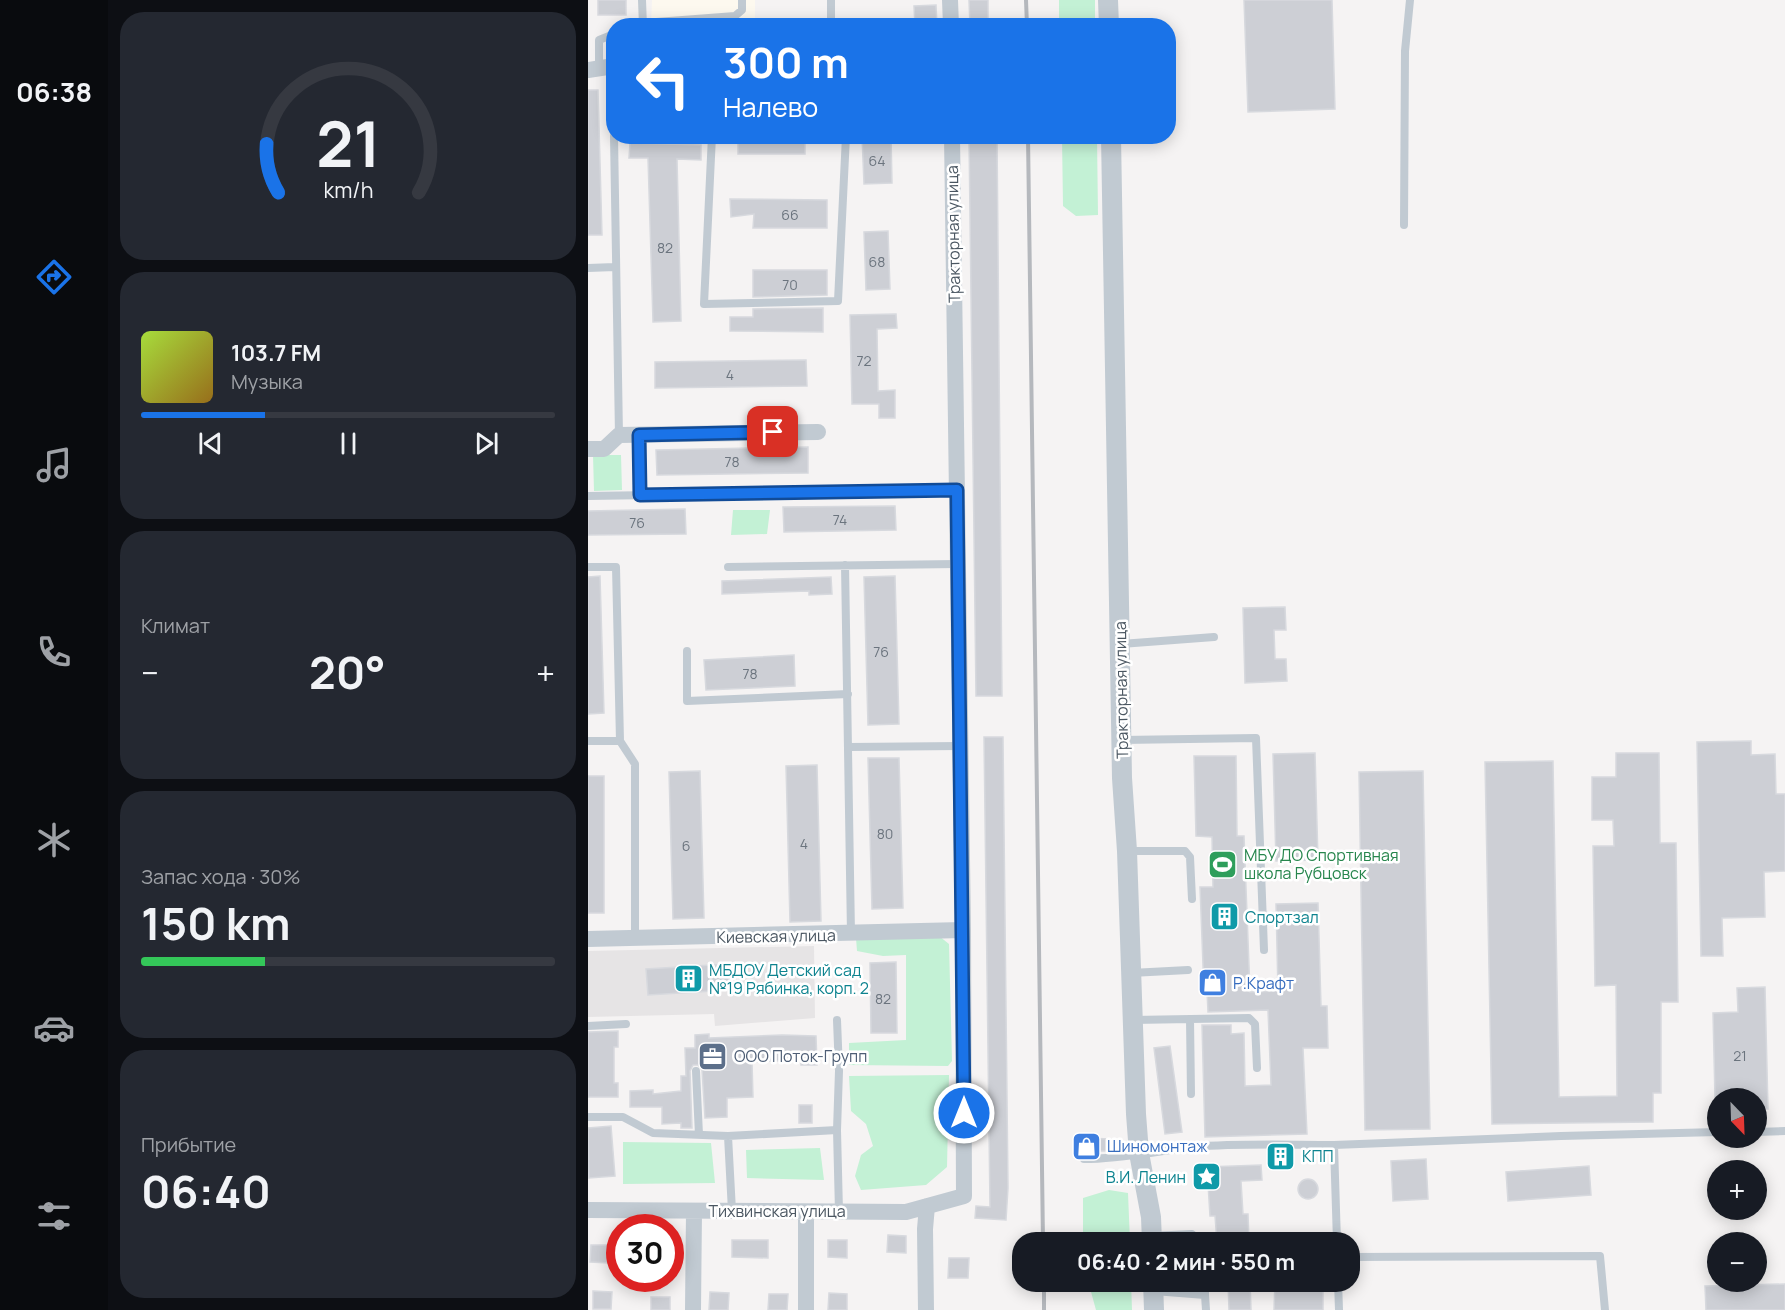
<!DOCTYPE html>
<html lang="ru">
<head>
<meta charset="utf-8">
<style>
  body { margin:0; font-family:Manrope,sans-serif; background:#242831; color:#f1f3f6; height:100vh; display:flex; flex-direction:column; font-size:22px; white-space:nowrap }
  * { box-sizing:border-box; margin:0 }
  p { font-size:20px; color:#9ea1a6 }
  .icon { flex:none; width:33px; height:33px; fill:none; stroke:currentColor; stroke-width:2; stroke-linecap:round; stroke-linejoin:round }
  .map { position:relative; flex:1; overflow:hidden }
  .panel { display:flex; flex-direction:column; gap:12px; padding:12px; background:#0d0f14; width:480px }
  .panel>* { flex:none }
  .top-card { position:absolute; left:18px; top:18px; width:570px; height:126px; border-radius:24px; box-shadow:0 3px 15px #0003; background:#1a73e8; color:#fff; overflow:hidden }
  .needle { width:39px; rotate:157deg }
  .fabs { position:absolute; left:1119px; top:1088px; display:grid; gap:12px }
  .fabs a { display:grid; place-items:center; width:60px; height:60px; border-radius:50%; background:#171b24; box-shadow:0 3px 15px #0003; font-size:30px }
  .speed { position:absolute; left:18px; top:1214px; display:flex; gap:12px; font-size:30px; font-weight:700; text-align:center }
  .speed>* { display:grid; place-content:center; width:78px; height:78px; border-radius:50%; background:#171b24; box-shadow:0 3px 15px #0003; line-height:1 }
  .speed .limit { border:9px solid #d22; background:#fff; color:#111 }
  .pin { position:absolute; display:grid; place-items:center; width:51px; height:51px; color:#fff; margin:-26px; border-radius:12px; box-shadow:0 3px 9px #0006 }
  .me { position:absolute; width:66px; margin:-33px; rotate:0deg; stroke-linejoin:round; filter:drop-shadow(0 0 4px #0008) }
  .turn { display:flex; align-items:center; gap:21px; height:126px; padding:0 18px; font-size:27px }
  .turn .icon { width:78px; height:78px; stroke-width:2.5 }
  .turn b { display:block; font-size:42px; line-height:51px }
  .big { font-size:45px; font-weight:700; line-height:1.1 }
  .panel .widget { flex:1; display:flex; flex-direction:column; justify-content:center; gap:9px; min-width:0; padding:0 21px; border-radius:24px; background:#242831 }
  .panel .dial { align-items:center; gap:0 }
  .dial svg { height:156px; overflow:visible; fill:none; stroke:#363941; stroke-width:7; stroke-linecap:round; text-anchor:middle }
  .dial text { fill:#f1f3f6; stroke:none }
  .song { display:flex; align-items:center; gap:18px }
  .cover { width:72px; height:72px; border-radius:9px; background:linear-gradient(135deg,hsl(80 70% 55%),hsl(40 70% 35%)) }
  .played { height:6px; border-radius:3px; background:linear-gradient(90deg,#1a73e8 30%,#363941 30%) }
  .keys { display:flex; justify-content:space-around; direction:ltr }
  .heat { display:flex; justify-content:space-between; align-items:center; font-size:33px; direction:ltr }
  .charge { height:9px; border-radius:4px; background:linear-gradient(90deg,#34c759 30%,#363941 0) }
  .trip { position:absolute; left:424px; top:1232px; width:348px; height:60px; border-radius:24px; background:#171b24; box-shadow:0 3px 15px #0003; font-weight:700; line-height:60px; text-align:center }
  main { display:flex; flex:1; min-height:0 }
  .tabs { display:flex; flex-direction:column; width:108px; justify-content:space-around; align-items:center; background:#090b0e; color:#9ea1a6 }
  .tabs .icon { width:42px; height:42px }
  .tabs .selected { color:#1a73e8 }
  .tabs b { font-size:27px; color:#f1f3f6 }
  .map>svg:first-child { display:block }
</style>
</head>
<body>
<main>
<nav class="tabs">
<b>06:38</b>
<svg class="icon selected" aria-label="directions" viewBox="0 0 24 24"><path d="M12 3l9 9-9 9-9-9zM9 14v-3h6M13 9l2 2-2 2"/></svg>
<svg class="icon" aria-label="music" viewBox="0 0 24 24"><path d="M9 18V5l10-2v13"/><circle cx="6" cy="18" r="3"/><circle cx="16" cy="16" r="3"/></svg>
<svg class="icon" aria-label="phone" viewBox="0 0 24 24"><path d="M5 4h4l2 5-3 2q2 4 5 5l2-3 5 2v4C11 20 4 13 5 4z"/></svg>
<svg class="icon" aria-label="climate" viewBox="0 0 24 24"><path d="M12 3v18M4 7l16 10M4 17L20 7"/></svg>
<svg class="icon" aria-label="car" viewBox="0 0 24 24"><path d="M5 17H2v-5l4-1 3-4h7l3 4 3 1v5h-3M9 17h6M6 11h13"/><circle cx="7" cy="17" r="2"/><circle cx="17" cy="17" r="2"/></svg>
<svg class="icon" aria-label="filters" viewBox="0 0 24 24"><path d="M4 7h16M4 17h16"/><circle cx="9" cy="7" r="2"/><circle cx="15" cy="17" r="2"/></svg>
</nav>
<section class="panel">
<div class="widget dial"><svg viewBox="0 0 100 80">
<path d="M14 69A42 42 0 1 1 86 69"/>
<path d="M14 69A42 42 0 0 1 8 44" stroke="#1a73e8"/>
<text x="50" y="56" font-size="32" font-weight="700">21</text>
<text x="50" y="72" font-size="11">km/h</text>
</svg></div>
<div class="widget">
<div class="song"><i class="cover"></i><div><b>103.7 FM</b><p>Музыка</p></div></div>
<div class="played"></div>
<div class="keys"><svg class="icon" aria-label="previous" viewBox="0 0 24 24"><path d="M18 5L8 12l10 7zM5 5v14"/></svg><svg class="icon" aria-label="pause" viewBox="0 0 24 24"><path d="M8 5v14M16 5v14"/></svg><svg class="icon" aria-label="next" viewBox="0 0 24 24"><path d="M6 5l10 7-10 7zM19 5v14"/></svg></div>
</div>
<div class="widget"><p>Климат</p>
<div class="heat"><a>−</a><b class="big">20°</b><a>+</a></div>
</div>
<div class="widget"><p>Запас хода · 30%</p><b class="big">150 km</b><div class="charge"></div></div>
<div class="widget"><p>Прибытие</p><b class="big">06:40</b></div>
</section>
<div class="map">
<svg width="1197" height="1310" viewBox="0 0 1197 1310">
  <rect width="100%" height="100%" fill="#f5f3f3"/>
  <!-- commercial -->
  <path fill="#fdf9ef" d="M 64,0 L 167,0 L 167,19 L 157,25 L 63,26 Z"/>
  <!-- education -->
  <path fill="#e6e4e5" d="M 226,946 L 227,1018 L 127,1026 L 126,1014 L 0,1017 L 0,951 Z"/>
  <!-- green -->
  <path fill="#c3f1d5" d="M 471,0 L 507,0 L 507,25 L 471,25 Z
    M 474,137 L 509,137 L 510,215 L 488,216 L 475,206 Z
    M 5,455 L 33,455 L 34,490 L 6,491 Z
    M 145,510 L 182,510 L 179,534 L 143,535 Z
    M 351,936 L 361,944 L 364,1061 L 360,1066 L 261,1065 L 261,1043 L 318,1040 L 318,955 L 295,956 L 269,951 L 268,938 Z
    M 361,1075 L 359,1167 L 338,1185 L 273,1190 L 267,1176 L 273,1155 L 285,1146 L 278,1124 L 263,1111 L 261,1076 Z
    M 35,1142 L 123,1143 L 127,1183 L 35,1184 Z
    M 232,1148 L 236,1180 L 159,1178 L 158,1150 Z
    M 521,1190 L 540,1193 L 542,1242 L 495,1242 L 495,1198 Z
    M 500,1281 L 543,1281 L 544,1310 L 508,1310 Z"/>
  <!-- building -->
  <path fill="#cdcfd5" stroke="#d7d9de" stroke-width="1.5" d="M 10,0 L 38,0 L 38,15 L 10,15 Z
    M 381,0 L 400,0 L 400,26 L 382,26 Z
    M 656,0 L 744,0 L 747,109 L 660,112 Z
    M 348,5 L 349,26 L 327,26 L 326,6 Z
    M 0,90 L 10,90 L 14,235 L 0,235 Z
    M 274,136 L 303,136 L 304,183 L 276,184 Z
    M 381,136 L 409,136 L 414,696 L 388,696 Z
    M 150,140 L 217,141 L 217,154 L 150,154 Z
    M 42,143 L 113,145 L 113,160 L 89,159 L 93,321 L 65,322 L 60,158 L 41,158 Z
    M 142,199 L 239,200 L 239,228 L 165,228 L 166,214 L 143,217 Z
    M 300,231 L 302,289 L 278,290 L 276,232 Z
    M 165,270 L 239,270 L 239,295 L 165,297 Z
    M 235,308 L 235,332 L 142,331 L 142,317 L 165,317 L 165,309 Z
    M 308,314 L 309,328 L 289,329 L 290,391 L 307,390 L 307,418 L 291,418 L 291,404 L 264,404 L 262,315 Z
    M 218,360 L 219,386 L 67,388 L 67,362 Z
    M 220,447 L 220,473 L 69,475 L 68,450 Z
    M 307,506 L 308,530 L 196,532 L 195,507 Z
    M 97,509 L 98,534 L 0,535 L 0,511 Z
    M 12,576 L 16,713 L 0,714 L 0,577 Z
    M 307,576 L 311,724 L 280,725 L 276,577 Z
    M 243,577 L 244,594 L 221,595 L 221,591 L 134,594 L 134,581 Z
    M 697,607 L 698,630 L 686,630 L 687,659 L 698,659 L 699,681 L 657,683 L 655,608 Z
    M 206,655 L 207,686 L 118,690 L 116,660 Z
    M 396,737 L 415,737 L 420,1188 L 418,1220 L 387,1218 L 388,1206 L 402,1207 Z
    M 1163,741 L 1163,755 L 1187,754 L 1188,794 L 1197,794 L 1197,871 L 1176,872 L 1177,917 L 1134,918 L 1135,956 L 1113,956 L 1109,742 Z
    M 727,753 L 730,860 L 688,861 L 685,754 Z
    M 1028,753 L 1071,753 L 1072,843 L 1088,843 L 1090,1002 L 1073,1002 L 1073,1093 L 1065,1093 L 1065,1122 L 904,1124 L 897,762 L 965,761 L 971,1097 L 1029,1096 L 1028,985 L 1007,986 L 1005,846 L 1026,846 L 1025,820 L 1004,820 L 1004,777 L 1028,777 Z
    M 606,756 L 648,756 L 649,836 L 656,836 L 662,992 L 690,991 L 688,904 L 730,903 L 733,1006 L 739,1006 L 740,1048 L 715,1048 L 719,1134 L 617,1137 L 614,1025 L 643,1025 L 643,1034 L 656,1033 L 657,1086 L 683,1085 L 680,1010 L 620,1012 L 619,991 L 616,991 L 612,887 L 625,887 L 624,837 L 608,836 Z
    M 280,758 L 311,758 L 315,908 L 284,909 Z
    M 229,765 L 233,921 L 202,922 L 198,766 Z
    M 112,771 L 116,918 L 85,919 L 81,772 Z
    M 835,771 L 842,1129 L 777,1130 L 771,772 Z
    M 0,776 L 16,776 L 16,913 L 0,913 Z
    M 308,962 L 309,1033 L 283,1033 L 282,963 Z
    M 140,964 L 141,990 L 60,995 L 58,969 Z
    M 1177,987 L 1180,1109 L 1168,1109 L 1168,1098 L 1127,1098 L 1125,1013 L 1150,1012 L 1149,988 Z
    M 30,1031 L 30,1047 L 26,1047 L 26,1083 L 30,1083 L 30,1097 L 0,1097 L 0,1032 Z
    M 121,1034 L 121,1038 L 194,1035 L 228,1036 L 229,1065 L 213,1065 L 213,1060 L 164,1062 L 165,1097 L 139,1098 L 139,1117 L 117,1118 L 114,1070 L 110,1065 L 105,1065 L 102,1071 L 104,1128 L 93,1128 L 93,1123 L 74,1124 L 74,1107 L 42,1107 L 42,1091 L 65,1090 L 65,1094 L 93,1091 L 93,1076 L 98,1076 L 97,1048 L 107,1048 L 107,1035 Z
    M 582,1046 L 594,1132 L 577,1134 L 566,1048 Z
    M 211,1105 L 224,1105 L 224,1123 L 211,1123 Z
    M 23,1126 L 27,1176 L 1,1178 L 0,1128 Z
    M 493,1138 L 523,1139 L 522,1151 L 504,1151 L 492,1154 Z
    M 838,1159 L 840,1199 L 805,1201 L 803,1161 Z
    M 673,1165 L 674,1180 L 653,1181 L 655,1214 L 660,1214 L 661,1242 L 629,1242 L 627,1216 L 622,1216 L 619,1167 Z
    M 1001,1166 L 1003,1195 L 920,1201 L 918,1172 Z
    M710 1189a10 10 0 1 1 20 0a10 10 0 1 1-20 0Z
    M 300,1235 L 318,1236 L 318,1253 L 299,1252 Z
    M 144,1240 L 180,1240 L 180,1258 L 144,1257 Z
    M 240,1240 L 259,1240 L 259,1258 L 240,1257 Z
    M 3,1245 L 22,1245 L 21,1263 L 2,1262 Z
    M 361,1258 L 381,1258 L 380,1278 L 360,1278 Z
    M 640,1281 L 662,1281 L 663,1310 L 641,1310 Z
    M 687,1281 L 735,1281 L 735,1310 L 686,1310 Z
    M 1197,1284 L 1197,1310 L 1118,1310 L 1117,1286 Z
    M 5,1291 L 24,1292 L 23,1309 L 5,1309 Z
    M 122,1292 L 141,1293 L 140,1310 L 121,1310 Z
    M 241,1293 L 259,1294 L 259,1310 L 240,1310 Z
    M 181,1294 L 200,1294 L 199,1310 L 180,1310 Z
    M 63,1297 L 82,1297 L 82,1310 L 63,1310 Z"/>
  <g fill="none" stroke-linecap="round" stroke-linejoin="round">
    <!-- service -->
    <path stroke="#c1cad2" stroke-width="8" d="M 54,0 L 55,26
      M 243,0 L 243,26
      M 48,26 L 55,23 L 147,16 L 154,10 L 154,0
      M 11,69 L 11,40 L 26,34
      M 26,136 L 31,435
      M 124,136 L 116,304 L 250,301 L 258,136
      M 816,225 L 817,51 L 822,0
      M 0,268 L 27,267
      M 52,435 L 52,495
      M 0,496 L 369,490
      M 257,565 L 263,934
      M 0,567 L 28,567 L 32,741 L 47,764 L 47,939
      M 140,567 L 369,564
      M 533,644 L 626,637
      M 99,651 L 99,701 L 260,694
      M 534,740 L 668,738 L 676,950
      M 0,741 L 32,741
      M 261,747 L 372,746
      M 539,851 L 597,851 L 602,857 L 604,899
      M 543,973 L 600,970
      M 602,1019 L 603,1094
      M 249,1020 L 251,1071 L 249,1130
      M 545,1020 L 661,1018 L 667,1024 L 669,1068
      M 0,1026 L 38,1024
      M 108,1071 L 111,1135
      M 0,1117 L 35,1117 L 65,1133 L 140,1136 L 249,1130 L 251,1212
      M 1168,1132 L 1197,1131
      M 140,1136 L 144,1211
      M 746,1145 L 973,1136 L 1130,1132
      M 496,1159 C 533,1159 569,1151 606,1147 C 652,1143 700,1145 746,1145 L 749,1242
      M 563,1236 L 604,1234 L 614,1242
      M 762,1257 L 1012,1256 L 1017,1310
      M 750,1281 L 751,1310
      M 566,1291 L 617,1295 L 618,1310
      M 617,1295 L 617,1281"/>
    <!-- minor -->
    <path stroke="#c1cad2" stroke-width="16" d="M 362,0 L 363,26
      M 0,70 L 26,66
      M 0,449 L 16,449 L 31,435 L 230,432
      M 0,939 L 375,930
      M 0,1210 L 318,1212 L 376,1196 L 375,930 L 364,136
      M 105,1310 L 106,1211
      M 218,1310 L 218,1212
      M 338,1310 L 337,1229 L 339,1206"/>
    <!-- tertiary -->
    <path stroke="#c1cad2" stroke-width="20" d="M 520,0 L 521,26
      M 523,136 L 534,778 L 539,851 L 548,1114 L 551,1153 L 563,1217 L 564,1242
      M 565,1281 L 566,1310"/>
    <!-- rail -->
    <path stroke="#b5b8bd" stroke-width="4" d="M 438,0 L 439,26
      M 440,136 L 455,1242
      M 456,1281 L 456,1310"/>
  </g>
  <g fill="none" stroke-linecap="round" stroke-linejoin="round">
    <defs>
      <path id="route" d="M 185,432 L 51,435 L 52,495 L 369,490 L 376,1113"/>
    </defs>
    <!-- route casing -->
    <use href="#route" stroke="#114b97" stroke-width="15"/>
    <!-- route -->
    <use href="#route" stroke="#1a73e8" stroke-width="10"/>
  </g>
  <!-- icons -->
  <defs>
    <symbol id="stadium-square" viewBox="-11 -11 22 22"><rect x="-9" y="-9" width="18" height="18" rx="4" fill="#2e9e5b" stroke="#fff"/><path d="M0-5a6.5 5 0 1 0 0 10a6.5 5 0 1 0 0-10ZM-3.5-1.8h7v3.6h-7Z" fill="#fff"/></symbol>
    <symbol id="building-square" viewBox="-11 -11 22 22"><rect x="-9" y="-9" width="18" height="18" rx="4" fill="#0f9aa8" stroke="#fff"/><path d="M-4-6H4V6H1V3H-1V6H-4ZM-2.5-4.3h1.7v1.8h-1.7ZM.8-4.3h1.7v1.8H.8ZM-2.5-1h1.7V.8h-1.7ZM.8-1h1.7V.8H.8Z" fill="#fff"/></symbol>
    <symbol id="shop-square" viewBox="-11 -11 22 22"><rect x="-9" y="-9" width="18" height="18" rx="4" fill="#3f7fe0" stroke="#fff"/><path d="M-5-2.5h2.3a2.7 3.5 0 0 1 5.4 0H5L5.5 6h-11ZM-1.5-2.5h3a1.5 2.3 0 0 0-3 0Z" fill="#fff"/></symbol>
    <symbol id="office-square" viewBox="-11 -11 22 22"><rect x="-9" y="-9" width="18" height="18" rx="4" fill="#5c6f8a" stroke="#fff"/><path d="M-6-3h4V-5.5h4V-3h4V5H-6ZM-1-4.5V-3h2v-1.5ZM-6 0V1H6V0Z" fill="#fff"/></symbol>
    <symbol id="sight-square" viewBox="-11 -11 22 22"><rect x="-9" y="-9" width="18" height="18" rx="4" fill="#0f9aa8" stroke="#fff"/><path d="M0-6L1.8-2.2L6-1.7L2.9 1.2L3.7 5.4L0 3.3L-3.7 5.4L-2.9 1.2L-6-1.7L-1.8-2.2Z" fill="#fff"/></symbol>
  </defs>
  <g fill-rule="evenodd">
    <use href="#stadium-square" x="618" y="848" width="33" height="33"/>
    <use href="#building-square" x="620" y="900" width="33" height="33"/>
    <use href="#building-square" x="84" y="962" width="33" height="33"/>
    <use href="#shop-square" x="608" y="966" width="33" height="33"/>
    <use href="#office-square" x="108" y="1040" width="33" height="33"/>
    <use href="#shop-square" x="482" y="1130" width="33" height="33"/>
    <use href="#building-square" x="676" y="1140" width="33" height="33"/>
    <use href="#sight-square" x="602" y="1160" width="33" height="33"/>
  </g>
  <g text-anchor="middle" dominant-baseline="central" stroke-width="5" stroke-linejoin="round" paint-order="stroke">
    <!-- number labels -->
    <g font-size="14" fill="#6b747e">
      <text x="289" y="160">64</text>
      <text x="202" y="214">66</text>
      <text x="77" y="247">82</text>
      <text x="289" y="261">68</text>
      <text x="202" y="284">70</text>
      <text x="276" y="360">72</text>
      <text x="142" y="374">4</text>
      <text x="144" y="461">78</text>
      <text x="252" y="519">74</text>
      <text x="49" y="522">76</text>
      <text x="293" y="651">76</text>
      <text x="162" y="673">78</text>
      <text x="297" y="833">80</text>
      <text x="216" y="843">4</text>
      <text x="98" y="845">6</text>
      <text x="295" y="998">82</text>
      <text x="1152" y="1055">21</text>
    </g>
    <!-- street labels -->
    <g font-size="16" fill="#4a5661" stroke="#fff">
      <text transform="translate(365 234) rotate(-91)">Тракторная улица</text>
      <text transform="translate(533 690) rotate(-91)">Тракторная улица</text>
      <text transform="translate(188 936) rotate(-1)">Киевская улица</text>
      <text x="189" y="1211">Тихвинская улица</text>
    </g>
    <!-- leisure labels -->
    <g font-size="16" fill="#27864d" stroke="#fff" text-anchor="start">
      <text x="656" y="855">МБУ ДО Спортивная<tspan x="656" dy="18">школа Рубцовск</tspan></text>
    </g>
    <!-- culture labels -->
    <g font-size="16" fill="#0d838f" stroke="#fff" text-anchor="start">
      <text x="657" y="917">Спортзал</text>
      <text x="121" y="970">МБДОУ Детский сад<tspan x="121" dy="18">№19 Рябинка, корп. 2</tspan></text>
      <text x="714" y="1156">КПП</text>
      <text x="598" y="1177" text-anchor="end">В.И. Ленин</text>
    </g>
    <!-- shop labels -->
    <g font-size="16" fill="#366cbe" stroke="#fff" text-anchor="start">
      <text x="645" y="983">Р.Крафт</text>
      <text x="519" y="1146">Шиномонтаж</text>
    </g>
    <!-- service labels -->
    <g font-size="16" fill="#4e5e75" stroke="#fff" text-anchor="start">
      <text x="146" y="1056">ООО Поток-Групп</text>
    </g>
  </g>
</svg>
<div class="fabs">
<a><svg class="needle" viewBox="-14 -14 28 28"><path d="M0-13l5 13h-10z" fill="#e53935"/><path d="M0 13l5-13h-10z" fill="#9ea1a6"/></svg></a>
<a>+</a>
<a>−</a>
</div>
<div class="speed"><div class="limit">30</div></div>
<div class="pin" style="left:185px;top:432px;background:#d93025"><svg class="icon" aria-label="arrive" viewBox="0 0 24 24"><path d="M6 21V4h12l-3 4 3 4H6"/></svg></div>
<svg class="me" style="left:376px;top:1113px" viewBox="-20 -20 40 40"><circle r="17" fill="#1a73e8" stroke="#fff" stroke-width="3"/><path d="M0-11L8 9 0 5-8 9z" fill="#fff"/></svg>
<div class="trip">06:40 · 2 мин · 550 m</div>
<div class="top-card">
<div class="turn"><svg class="icon" aria-label="left" viewBox="0 0 24 24"><path d="M17 20v-9H6M10 6l-5 5 5 5"/></svg><div><b>300 m</b>Налево</div></div>
</div>
</div>
</main>
</body>
</html>
